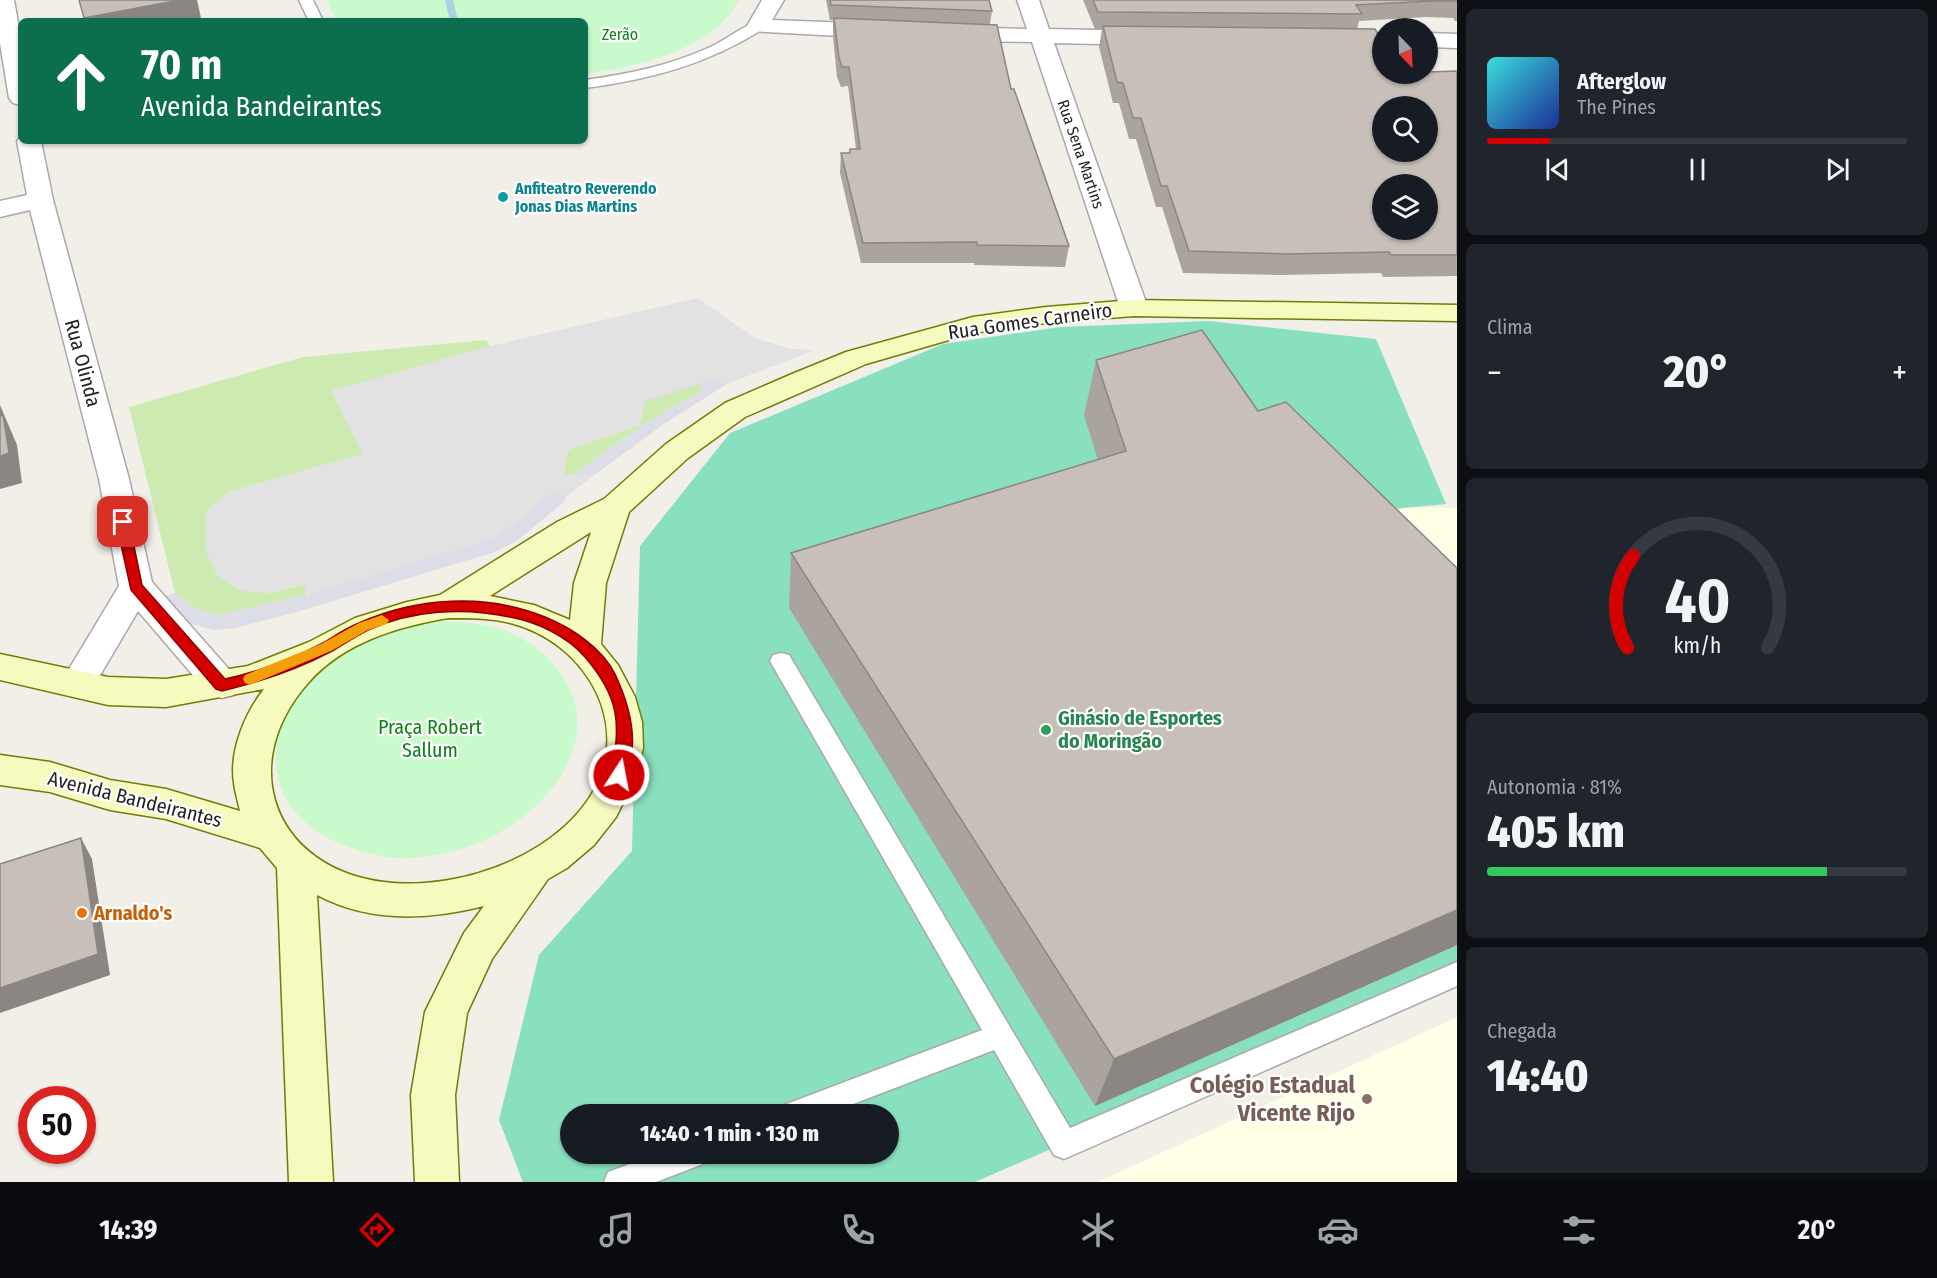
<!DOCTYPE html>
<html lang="pt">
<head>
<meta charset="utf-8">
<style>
  body { margin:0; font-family:"Fira Sans Condensed",sans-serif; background:#20242c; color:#f1f3f6; height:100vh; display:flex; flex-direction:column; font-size:22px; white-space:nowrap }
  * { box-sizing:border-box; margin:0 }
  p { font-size:20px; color:#9ea1a6 }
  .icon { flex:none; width:33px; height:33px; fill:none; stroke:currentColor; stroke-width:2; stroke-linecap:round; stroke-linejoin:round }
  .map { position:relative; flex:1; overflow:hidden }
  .side { display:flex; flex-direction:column; gap:9px; padding:9px; background:#0d0f14; width:480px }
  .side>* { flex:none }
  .banner { position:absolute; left:18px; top:18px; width:570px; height:126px; border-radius:9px; box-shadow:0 2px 4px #0004; background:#0b6e4f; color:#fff; overflow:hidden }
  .needle { width:39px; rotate:157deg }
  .buttons { position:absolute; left:1372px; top:18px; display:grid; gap:12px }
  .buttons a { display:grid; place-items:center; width:66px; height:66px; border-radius:50%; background:#171b24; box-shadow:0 2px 4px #0004; font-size:30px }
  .speed { position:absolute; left:18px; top:1086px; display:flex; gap:12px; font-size:30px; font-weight:700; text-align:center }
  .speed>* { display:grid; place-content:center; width:78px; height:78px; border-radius:50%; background:#171b24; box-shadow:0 2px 4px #0004; line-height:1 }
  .speed .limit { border:9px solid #d22; background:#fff; color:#111 }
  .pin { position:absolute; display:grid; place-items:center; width:51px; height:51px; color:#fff; margin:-26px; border-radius:12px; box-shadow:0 3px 9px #0006 }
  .me { position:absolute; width:66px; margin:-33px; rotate:11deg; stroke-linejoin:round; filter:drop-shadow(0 0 4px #0008) }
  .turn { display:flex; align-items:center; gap:21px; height:126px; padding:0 24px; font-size:27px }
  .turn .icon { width:78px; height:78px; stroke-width:2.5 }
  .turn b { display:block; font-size:42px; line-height:51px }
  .big { font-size:45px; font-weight:800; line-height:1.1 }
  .side .card { flex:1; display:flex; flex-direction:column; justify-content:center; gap:9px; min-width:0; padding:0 21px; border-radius:9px; background:#20242c }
  .side .dial { align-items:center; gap:0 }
  .dial svg { height:156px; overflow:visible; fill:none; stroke:#363941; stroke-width:7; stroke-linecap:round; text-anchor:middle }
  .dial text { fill:#f1f3f6; stroke:none }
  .song { display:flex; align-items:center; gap:18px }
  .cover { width:72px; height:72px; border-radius:9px; background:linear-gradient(135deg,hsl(180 70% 55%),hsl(230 70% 35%)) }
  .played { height:6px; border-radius:3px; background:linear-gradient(90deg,#d40000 15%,#363941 15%) }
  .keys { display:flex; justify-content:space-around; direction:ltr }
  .heat { display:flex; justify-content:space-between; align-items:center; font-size:33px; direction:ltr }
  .charge { height:9px; border-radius:4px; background:linear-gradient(90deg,#34c759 81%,#363941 0) }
  .trip { position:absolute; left:560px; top:1104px; width:339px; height:60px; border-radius:30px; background:#171b24; box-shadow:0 2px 4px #0004; font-weight:800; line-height:60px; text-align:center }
  .tab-bar { display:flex; height:96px; justify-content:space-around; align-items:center; background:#090b0e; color:#9ea1a6 }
  .tab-bar .icon { width:42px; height:42px }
  .tab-bar .current { color:#d40000 }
  .tab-bar b { font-size:27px; color:#f1f3f6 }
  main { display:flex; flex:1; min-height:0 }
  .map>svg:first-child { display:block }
</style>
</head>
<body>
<main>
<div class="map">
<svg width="1457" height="1182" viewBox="0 0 1457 1182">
  <rect width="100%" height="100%" fill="#f2efe9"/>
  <!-- education -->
  <path fill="#ffffe5" d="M 1404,507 L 1457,508 L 1457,590 L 1391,515 Z
    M 1457,1017 L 1457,1182 L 1098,1182 Z"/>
  <!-- grass -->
  <path fill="#cdebb0" d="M 486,340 L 490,346 L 332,391 L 363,454 L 229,492 L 269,593 L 305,584 L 306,595 L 219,615 L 194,608 L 175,593 L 129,407 L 303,357 Z
    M 699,383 L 704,390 L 641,426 L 574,474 L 563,474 L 568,450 L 639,425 L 644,401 Z"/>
  <!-- park -->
  <path fill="#c8facc" d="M 326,0 L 739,0 C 715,49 635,68 585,74 L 585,21 L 337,21 Z
    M 435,621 C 456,622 477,622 498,628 C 520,635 542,649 557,668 C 617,744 533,829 460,849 C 440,855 418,859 397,858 C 344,853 280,825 276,764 C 276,750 276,732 282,719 C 286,712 293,704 298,697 C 303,689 309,678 316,671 C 344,642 396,626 435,621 Z"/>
  <!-- pitch -->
  <path fill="#88e0be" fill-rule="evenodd" d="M 1209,321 L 1376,339 L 1446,504 L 1363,512 L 1457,609 L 1457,973 L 975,1182 L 523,1182 L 499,1120 L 539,955 L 632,851 L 640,546 L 730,433 L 943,344 L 1060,327 ZM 570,1114 L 888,1114 L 888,1154 L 570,1154 Z"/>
  <!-- parking -->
  <path fill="#e2e2e2" d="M 698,298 L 755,338 L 790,349 L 815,350 L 727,384 L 715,379 L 645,401 L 640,425 L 568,450 L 563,474 L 596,474 L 566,497 L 561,493 L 553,493 L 545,496 L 521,518 L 489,539 L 307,595 L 304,584 L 269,593 L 242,591 L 218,577 L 206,552 L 206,512 L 228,492 L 363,454 L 331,391 L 490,346 Z"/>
  <!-- plaza -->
  <path fill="#dddde8" d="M 715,379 L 727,384 L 664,424 L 596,474 L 574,474 L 641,426 L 703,390 L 699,383 Z
    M 553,493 L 561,493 L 566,497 L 564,502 L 517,541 L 495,552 L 297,612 L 235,628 L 214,630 L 187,623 L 157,599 L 175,593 L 194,608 L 219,615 L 306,595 L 489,539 L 521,518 L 545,496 Z"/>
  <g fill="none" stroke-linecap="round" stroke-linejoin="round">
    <!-- stream -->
    <path fill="#aad3df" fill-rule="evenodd" d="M 445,0 L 453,0 L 458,21 L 450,21 Z"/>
    <defs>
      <path id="lane" d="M 299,0 L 313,0 L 323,21 L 309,21 Z
        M 758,22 L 763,23 L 765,26 L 763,29 C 708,64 649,80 585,88 L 585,80 C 628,74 668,66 708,48 C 725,41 741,26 758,22 Z
        M 781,653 L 789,655 L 1070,1128 L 1457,962 L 1457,986 L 1064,1159 L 1054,1155 L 994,1050 L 827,1114 L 780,1114 L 784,1105 L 982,1030 L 770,661 L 773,655 Z
        M 657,1154 L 707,1154 L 703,1164 L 656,1182 L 604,1182 L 608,1172 Z"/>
      <path id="street" d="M 0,0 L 14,0 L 21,39 L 21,105 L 13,103 L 9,98 L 0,43 Z
        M 762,0 L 784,0 L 772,20 L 877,24 L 885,26 L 888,31 L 885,36 L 877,38 L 750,31 L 747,26 Z
        M 1017,0 L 1039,0 L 1049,29 L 1144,31 L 1152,33 L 1155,38 L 1152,43 L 1144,45 L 1054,43 L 1148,308 L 1144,314 L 1134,316 L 1124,314 L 1120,308 L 1032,42 L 956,41 L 948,39 L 945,34 L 948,29 L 956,27 L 1027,29 Z
        M 1428,33 L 1457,34 L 1457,48 L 1428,47 Z
        M 21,136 L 21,141 L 41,141 L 53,200 L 129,479 L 152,582 L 234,675 L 239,685 L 234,695 L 222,698 L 210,695 L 138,611 L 89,694 L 77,697 L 65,694 L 60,684 L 119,586 L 99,479 L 30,210 L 0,217 L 0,201 L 27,195 L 17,141 Z"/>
      <path id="secondary" d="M 1134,300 L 1457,305 L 1457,321 L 1134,316 L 1046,323 L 973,333 L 866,364 L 745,417 L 688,458 L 629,512 L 606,583 L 601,644 L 618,665 L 635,697 L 642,722 L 643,748 L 637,775 L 616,817 L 594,845 L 567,868 L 548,879 L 492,959 L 467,1013 L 455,1095 L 459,1182 L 415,1182 L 411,1095 L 425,1012 L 464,933 L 484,906 C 429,920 369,923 317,895 L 333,1182 L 289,1182 L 277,868 L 260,848 L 166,819 L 110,810 L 50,792 L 0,785 L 0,755 L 50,762 L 110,780 L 166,789 L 240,811 C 238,801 235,792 234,783 C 229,751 245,713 264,689 L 166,707 L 108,705 L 0,680 L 0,654 L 108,677 L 166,679 L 248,666 L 309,642 L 355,618 L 407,602 L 440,595 L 557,522 L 604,499 L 666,444 L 725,403 L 792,374 L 846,352 L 973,317 L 1046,307 ZM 591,532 L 574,583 L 570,620 L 534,605 L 490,596 ZM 448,618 C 470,618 493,618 514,624 C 578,642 625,709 601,775 C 571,853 460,892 384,882 C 275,868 235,766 308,683 C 344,642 397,627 448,618 Z"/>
    </defs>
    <!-- lane casing -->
    <use href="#lane" stroke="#a9a9a9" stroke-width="3"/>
    <!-- street casing -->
    <use href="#street" stroke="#a9a9a9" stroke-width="3"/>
    <!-- secondary casing -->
    <use href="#secondary" stroke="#707d05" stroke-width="3"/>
    <!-- lane -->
    <use href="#lane" fill="#fff" fill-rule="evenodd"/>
    <!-- street -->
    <use href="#street" fill="#fff" fill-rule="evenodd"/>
    <!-- secondary -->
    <use href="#secondary" fill="#f7fabf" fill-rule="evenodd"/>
  </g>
  <!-- wall -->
  <path fill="#aba49e" d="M 826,0 L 989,0 L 992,11 L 990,24 L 1011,89 L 1069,246 L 1065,267 L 974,265 L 974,263 L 861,263 L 840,173 L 841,153 L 849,153 L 850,149 L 856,149 L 848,86 L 841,87 L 837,77 L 833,37 L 833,20 L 830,20 Z
    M 1083,0 L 1457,0 L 1457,21 L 1455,21 L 1453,18 L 1426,17 L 1359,21 L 1357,29 L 1383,74 L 1457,71 L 1457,276 L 1383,277 L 1381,273 L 1280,275 L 1183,273 L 1162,207 L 1156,207 L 1136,139 L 1129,139 L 1119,103 L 1113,103 L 1099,47 L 1102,29 L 1095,29 Z
    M 1096,360 L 1258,411 L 1457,568 L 1457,945 L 1095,1106 L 789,608 L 791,553 L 1098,460 L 1084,415 Z"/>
  <!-- shaded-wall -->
  <path fill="#8b8681" d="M 180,0 L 197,0 L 201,18 L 186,21 L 85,21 L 84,18 Z
    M 0,405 L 17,445 L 22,483 L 0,489 Z
    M 81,838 L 92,859 L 110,975 L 0,1013 L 0,988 Z
    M 1457,910 L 1457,945 L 1095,1106 L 1114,1059 Z"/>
  <!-- building -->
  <path fill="#c7bfb8" stroke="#8b8681" stroke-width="1.5" fill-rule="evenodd" d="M 79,0 L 180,0 L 84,18 Z
    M 830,0 L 989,0 L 992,11 L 831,5 Z
    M 1093,0 L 1457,0 L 1457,1 L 1432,1 L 1356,5 L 1362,14 L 1098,12 Z
    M 834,18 L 997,25 L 1011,89 L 1014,89 L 1069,246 L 977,245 L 977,242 L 863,243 L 841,153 L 850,153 L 850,149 L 860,149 L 849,67 L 842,67 L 839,58 Z
    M 1103,26 L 1375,29 L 1383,42 L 1383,74 L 1428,74 L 1428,72 L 1457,71 L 1457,255 L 1391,255 L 1389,252 L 1287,254 L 1189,251 L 1167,186 L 1161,186 L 1141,118 L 1133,118 L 1123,83 L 1117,82 ZM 1383,106 L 1428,106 L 1428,152 L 1383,152 ZM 1383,184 L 1428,184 L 1428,230 L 1383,230 Z
    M 1202,330 L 1258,411 L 1286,402 L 1457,568 L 1457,910 L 1114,1059 L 791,553 L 1126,451 L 1096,360 Z
    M 3,415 L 9,453 L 0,456 L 0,416 Z
    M 81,838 L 98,954 L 0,988 L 0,864 Z"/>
  <!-- route -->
  <path fill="#d40000" stroke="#8a0000" stroke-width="1.5" d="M 123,518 L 129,522 L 142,585 L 225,679 C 258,672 292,659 323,643 C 335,636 346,628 359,623 C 417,597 486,593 545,617 C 572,628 602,648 615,674 C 630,706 641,745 624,779 L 619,781 L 613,779 L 611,775 C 621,723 620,698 585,657 C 567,636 537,622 510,617 C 463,607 412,610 368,630 C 356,636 344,644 332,651 C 298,669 260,682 222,691 L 216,689 L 131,590 L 116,522 Z"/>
  <!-- slow -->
  <path fill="#f59e0b" d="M 382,615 L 389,620 L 387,624 L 368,630 L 331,651 L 250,685 L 245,683 L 243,679 L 245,675 L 321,644 L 359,623 Z"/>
  <!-- markers -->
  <circle fill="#0f9aa8" stroke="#fff" stroke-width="2" cx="503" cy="197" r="6"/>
  <circle fill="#2e9e5b" stroke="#fff" stroke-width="2" cx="1046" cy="730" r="6"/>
  <circle fill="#e8710a" stroke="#fff" stroke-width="2" cx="82" cy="913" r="6"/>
  <circle fill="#8d6e63" stroke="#fff" stroke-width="2" cx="1367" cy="1099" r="6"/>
  <g text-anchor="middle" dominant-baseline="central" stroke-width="4.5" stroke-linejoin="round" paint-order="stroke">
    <!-- far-park labels -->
    <g font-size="16" fill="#0c8416" stroke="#fff">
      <text x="620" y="34">Zerão</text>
    </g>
    <!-- far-street labels -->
    <g font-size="16" fill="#222" stroke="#fff">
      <text transform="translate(1081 154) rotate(71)">Rua Sena Martins</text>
    </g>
    <!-- far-culture labels -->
    <g font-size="16" font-weight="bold" fill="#0d838f" stroke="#fff" text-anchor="start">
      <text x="515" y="188">Anfiteatro Reverendo<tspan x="515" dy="18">Jonas Dias Martins</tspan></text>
    </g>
    <!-- street labels -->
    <g font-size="20" fill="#222" stroke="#fff">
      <text transform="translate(1030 321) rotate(-8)">Rua Gomes Carneiro</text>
      <text transform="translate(83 363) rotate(75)">Rua Olinda</text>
      <text transform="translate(135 799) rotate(14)">Avenida Bandeirantes</text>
    </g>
    <!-- leisure labels -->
    <g font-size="20" font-weight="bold" fill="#27864d" stroke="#fff" text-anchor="start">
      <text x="1058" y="718">Ginásio de Esportes<tspan x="1058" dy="23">do Moringão</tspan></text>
    </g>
    <!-- park labels -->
    <g font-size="20" fill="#0c8416" stroke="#fff">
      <text x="430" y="727">Praça Robert<tspan x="430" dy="23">Sallum</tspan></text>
    </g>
    <!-- food labels -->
    <g font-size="20" font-weight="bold" fill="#c56008" stroke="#fff" text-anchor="start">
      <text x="94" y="913">Arnaldo's</text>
    </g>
    <!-- near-education labels -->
    <g font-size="24" font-weight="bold" fill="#785e54" stroke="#fff" text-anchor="end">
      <text x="1355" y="1085">Colégio Estadual<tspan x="1355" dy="28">Vicente Rijo</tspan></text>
    </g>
  </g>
</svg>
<div class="buttons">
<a><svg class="needle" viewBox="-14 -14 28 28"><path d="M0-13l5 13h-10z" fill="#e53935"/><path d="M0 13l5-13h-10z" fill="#9ea1a6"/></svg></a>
<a><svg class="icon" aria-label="search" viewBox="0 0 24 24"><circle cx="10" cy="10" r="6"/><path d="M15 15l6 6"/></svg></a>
<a><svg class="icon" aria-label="layers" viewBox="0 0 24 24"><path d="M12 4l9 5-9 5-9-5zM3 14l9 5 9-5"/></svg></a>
</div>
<div class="speed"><div class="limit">50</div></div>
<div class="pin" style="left:123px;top:522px;background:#d93025"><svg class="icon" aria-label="arrive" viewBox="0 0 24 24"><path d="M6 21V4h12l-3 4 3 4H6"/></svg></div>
<svg class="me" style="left:619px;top:775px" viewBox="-20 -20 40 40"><circle r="17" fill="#d40000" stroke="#fff" stroke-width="3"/><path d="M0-11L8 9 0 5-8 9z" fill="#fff"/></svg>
<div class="trip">14:40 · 1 min · 130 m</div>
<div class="banner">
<div class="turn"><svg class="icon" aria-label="ahead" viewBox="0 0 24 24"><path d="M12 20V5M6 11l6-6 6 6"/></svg><div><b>70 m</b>Avenida Bandeirantes</div></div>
</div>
</div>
<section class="side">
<div class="card">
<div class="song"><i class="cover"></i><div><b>Afterglow</b><p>The Pines</p></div></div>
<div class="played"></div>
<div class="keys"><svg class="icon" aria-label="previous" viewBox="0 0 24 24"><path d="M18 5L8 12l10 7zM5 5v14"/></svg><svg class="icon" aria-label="pause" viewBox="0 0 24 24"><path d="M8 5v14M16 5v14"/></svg><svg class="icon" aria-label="next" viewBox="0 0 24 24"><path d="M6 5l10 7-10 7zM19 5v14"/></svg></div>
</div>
<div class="card"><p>Clima</p>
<div class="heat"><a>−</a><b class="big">20°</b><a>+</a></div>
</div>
<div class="card dial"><svg viewBox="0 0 100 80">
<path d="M14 69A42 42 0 1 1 86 69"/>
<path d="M14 69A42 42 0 0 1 17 22" stroke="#d40000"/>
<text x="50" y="56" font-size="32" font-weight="700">40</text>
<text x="50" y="72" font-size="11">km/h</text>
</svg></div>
<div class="card"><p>Autonomia · 81%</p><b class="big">405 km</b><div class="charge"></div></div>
<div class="card"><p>Chegada</p><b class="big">14:40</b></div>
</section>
</main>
<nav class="tab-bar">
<b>14:39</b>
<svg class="icon current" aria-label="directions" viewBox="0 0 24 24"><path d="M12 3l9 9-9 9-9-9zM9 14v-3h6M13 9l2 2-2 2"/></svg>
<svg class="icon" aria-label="music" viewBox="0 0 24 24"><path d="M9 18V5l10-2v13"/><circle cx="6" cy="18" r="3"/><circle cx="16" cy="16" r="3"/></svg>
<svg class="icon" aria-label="phone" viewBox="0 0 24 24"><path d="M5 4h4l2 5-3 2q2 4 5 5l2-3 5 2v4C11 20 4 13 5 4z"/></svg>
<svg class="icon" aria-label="climate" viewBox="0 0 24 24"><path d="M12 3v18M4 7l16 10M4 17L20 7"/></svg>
<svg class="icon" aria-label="car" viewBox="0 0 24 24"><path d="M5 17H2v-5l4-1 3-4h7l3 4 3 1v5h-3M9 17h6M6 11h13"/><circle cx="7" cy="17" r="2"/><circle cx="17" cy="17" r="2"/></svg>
<svg class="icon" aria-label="filters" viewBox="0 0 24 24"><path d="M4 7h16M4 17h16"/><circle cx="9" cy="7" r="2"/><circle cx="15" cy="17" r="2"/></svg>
<b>20°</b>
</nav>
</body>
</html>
